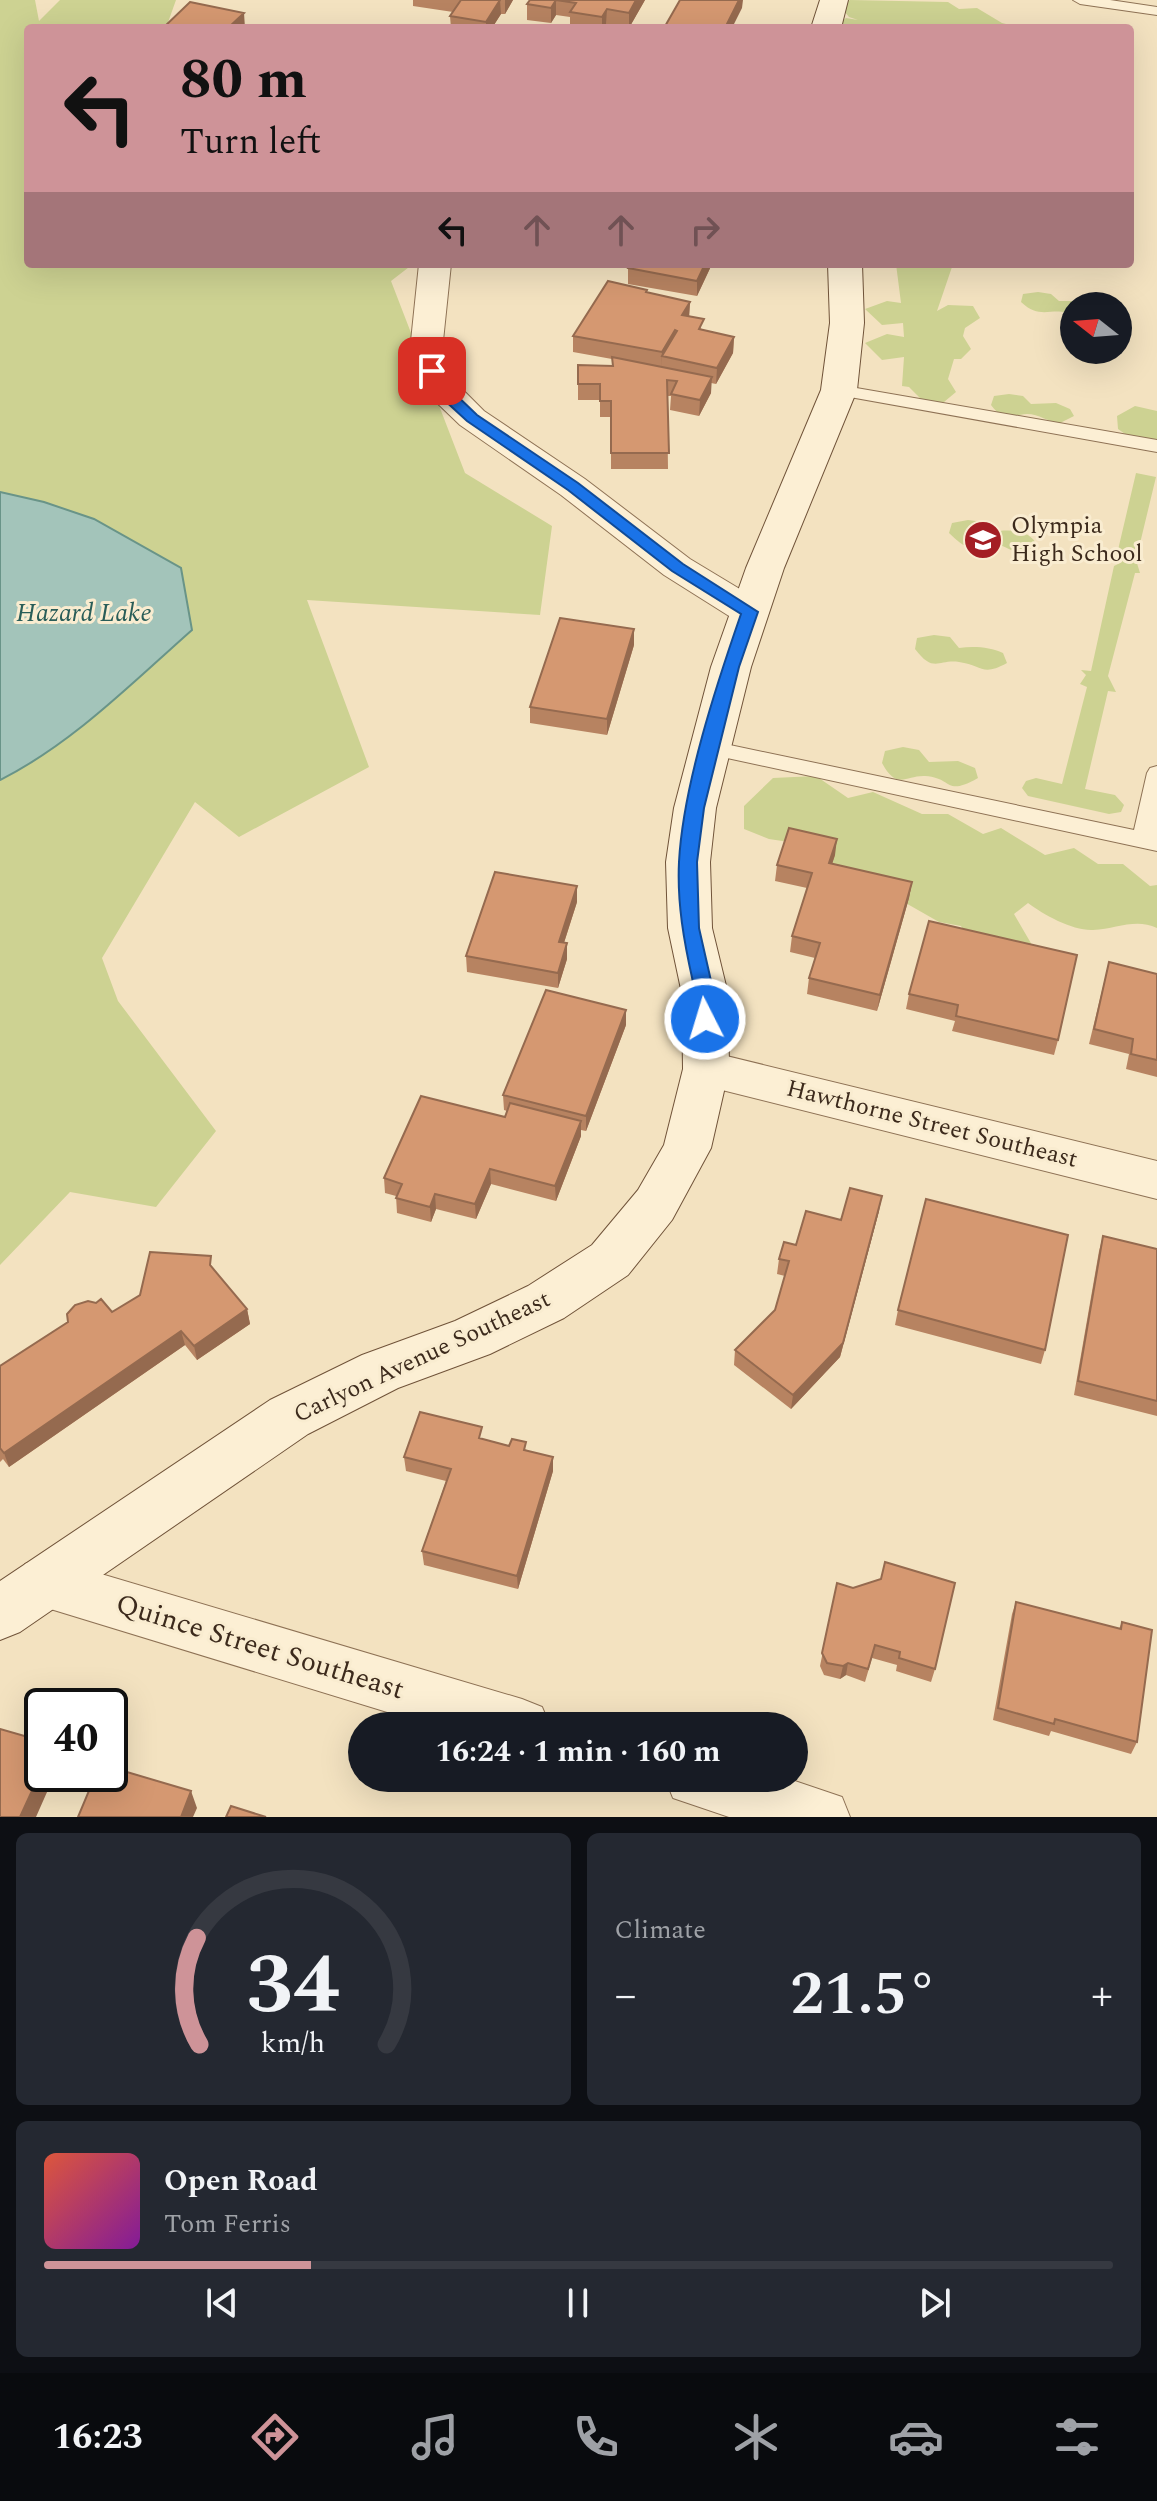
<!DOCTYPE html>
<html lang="en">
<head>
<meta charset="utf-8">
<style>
  body { margin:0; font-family:Spectral,serif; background:#242831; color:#f1f3f6; height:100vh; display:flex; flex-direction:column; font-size:30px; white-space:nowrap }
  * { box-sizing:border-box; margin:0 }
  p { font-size:26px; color:#9ea1a6 }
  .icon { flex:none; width:44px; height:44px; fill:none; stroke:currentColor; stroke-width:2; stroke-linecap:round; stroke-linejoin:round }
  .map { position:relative; height:1817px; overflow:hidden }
  .side { display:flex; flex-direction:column; gap:16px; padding:16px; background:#0d0f14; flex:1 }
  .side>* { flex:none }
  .guide { position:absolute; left:24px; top:24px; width:1110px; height:244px; border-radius:8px; box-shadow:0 8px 32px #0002; background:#ce9398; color:#111; overflow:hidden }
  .needle { width:52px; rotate:287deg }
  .tools { position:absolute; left:1060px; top:292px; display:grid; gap:16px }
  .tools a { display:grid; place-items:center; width:72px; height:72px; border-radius:50%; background:#171b24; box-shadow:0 8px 32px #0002; font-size:40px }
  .speed { position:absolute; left:24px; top:1688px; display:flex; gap:16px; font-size:40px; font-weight:700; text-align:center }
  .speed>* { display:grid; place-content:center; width:104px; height:104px; border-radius:50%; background:#171b24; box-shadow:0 8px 32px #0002; line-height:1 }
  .speed .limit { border:4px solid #111; border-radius:12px; background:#fff; color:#111 }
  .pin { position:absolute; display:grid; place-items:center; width:68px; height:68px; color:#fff; margin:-34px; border-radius:16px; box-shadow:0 4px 12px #0006 }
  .me { position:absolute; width:88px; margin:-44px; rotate:355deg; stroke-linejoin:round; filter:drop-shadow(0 0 6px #0008) }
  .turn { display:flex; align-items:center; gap:28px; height:168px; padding:0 24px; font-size:36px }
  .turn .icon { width:104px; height:104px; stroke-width:2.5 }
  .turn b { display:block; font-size:56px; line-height:68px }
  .lanes { display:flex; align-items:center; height:76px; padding:0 24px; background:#0003; justify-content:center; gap:40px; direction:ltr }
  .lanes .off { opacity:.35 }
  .big { font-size:60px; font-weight:700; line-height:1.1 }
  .side .widget { flex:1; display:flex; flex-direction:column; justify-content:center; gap:12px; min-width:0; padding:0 28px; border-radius:12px; background:#242831 }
  .side .dial { align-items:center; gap:0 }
  .dial svg { height:208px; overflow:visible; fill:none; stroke:#363941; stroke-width:7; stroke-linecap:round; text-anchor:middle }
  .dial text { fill:#f1f3f6; stroke:none }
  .song { display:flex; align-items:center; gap:24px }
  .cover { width:96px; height:96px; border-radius:12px; background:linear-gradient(135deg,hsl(10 70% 55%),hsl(290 70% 35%)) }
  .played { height:8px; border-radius:4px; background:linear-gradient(90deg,#ce9398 25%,#363941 25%) }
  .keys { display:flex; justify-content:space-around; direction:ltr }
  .heat { display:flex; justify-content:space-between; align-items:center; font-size:44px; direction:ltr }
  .side .tiles { flex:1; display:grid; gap:16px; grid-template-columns:1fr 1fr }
  .widget:last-child { grid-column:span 2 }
  .trip { position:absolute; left:348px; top:1712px; width:460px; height:80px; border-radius:40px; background:#171b24; box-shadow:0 8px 32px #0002; font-weight:700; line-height:80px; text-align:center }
  .menu { display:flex; height:128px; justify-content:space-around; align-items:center; background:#090b0e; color:#9ea1a6 }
  .menu .icon { width:56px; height:56px }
  .menu .selected { color:#ce9398 }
  .menu b { font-size:36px; color:#f1f3f6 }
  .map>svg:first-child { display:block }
</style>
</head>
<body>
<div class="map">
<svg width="1157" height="1817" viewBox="0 0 1157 1817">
  <rect width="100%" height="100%" fill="#f3e2c0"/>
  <!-- green -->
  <path fill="#cdd292" d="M 0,0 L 35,0 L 39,21 L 60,0 L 176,0 L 166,28 L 28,28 L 28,264 L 413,264 L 391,281 L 465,473 L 552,526 L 540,615 L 307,600 L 369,767 L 239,837 L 195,802 L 102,958 L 118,1001 L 216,1131 L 156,1207 L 70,1192 L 0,1265 L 0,780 C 72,744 132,683 192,630 L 127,540 L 94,519 L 44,502 L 0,492 Z
    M 850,0 L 948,2 L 959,9 L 977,8 L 1002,23 L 1022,28 L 833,28 L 846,18 L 858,20 L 849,17 L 840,6 Z
    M 896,264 L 953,264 L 937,311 L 948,305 L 973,306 L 980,318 L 965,328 L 963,336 L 971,349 L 961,359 L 954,359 L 948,379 L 956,392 L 944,402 L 924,402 L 909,387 L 902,386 L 904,357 L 882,360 L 865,343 L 887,334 L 904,337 L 903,323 L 882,325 L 865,309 L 887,301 L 901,303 Z
    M 1038,292 L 1051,294 L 1059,301 L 1083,301 L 1098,306 L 1074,306 L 1074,316 C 1054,304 1042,322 1021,302 L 1023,294 Z
    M 1009,394 L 1023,396 L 1031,404 L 1056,403 L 1070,409 L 1074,416 L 1060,423 C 1048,422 1039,414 1027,414 C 1010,415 1005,423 991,405 L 994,396 Z
    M 1135,406 L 1157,411 L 1157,442 L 1135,441 L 1118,429 L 1117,416 Z
    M 1136,473 L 1156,477 L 1136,560 L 1140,573 L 1135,573 L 1108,676 L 1116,692 L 1108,691 L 1085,789 L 1115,795 L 1124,805 L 1121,812 L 1109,814 L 1028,796 L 1022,788 L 1026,781 L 1036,778 L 1062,784 L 1087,687 L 1080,684 L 1086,675 L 1081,670 L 1091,671 L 1114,566 L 1122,562 L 1118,550 Z
    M 968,520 L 983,522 L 992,532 C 1008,529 1029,529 1037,545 C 1011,561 1012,544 989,543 C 986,543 980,547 976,547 C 964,549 957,540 949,533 L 952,523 Z
    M 934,635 L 950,637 L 959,648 C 974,646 990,647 1003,653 L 1007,663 C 982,677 982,665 959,662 C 938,659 934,674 915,649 L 917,638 Z
    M 903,747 L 919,750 L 929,762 L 958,761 L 975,768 L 978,778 C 944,797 954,778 925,776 C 906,775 897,791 882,763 L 885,751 Z
    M 816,776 L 848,798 L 873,792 L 922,814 L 948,814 L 983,834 L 1001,828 L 1045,855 L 1074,848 L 1098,864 L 1123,864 L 1150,886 L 1157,885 L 1157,928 C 1135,918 1117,929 1093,930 C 1073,931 1044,915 1028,903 L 1014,914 L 1032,945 L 970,943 L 961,926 L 939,922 L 867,881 L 835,878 L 829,848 L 769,839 L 744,829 L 744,806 L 773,778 Z"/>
  <!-- water -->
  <path fill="#a3c4ba" stroke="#699488" stroke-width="2" d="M 0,492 L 44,502 L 94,519 L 181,568 L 192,630 C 132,683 72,744 0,780 Z"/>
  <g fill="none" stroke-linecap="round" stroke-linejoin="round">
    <defs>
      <path id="lane" d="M 1073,0 L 1110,0 L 1157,7 L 1157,15 L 1080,4 Z
        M 839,385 L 1157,440 L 1157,452 L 833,394 L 830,390 L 833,386 Z
        M 711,741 L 1134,830 L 1147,773 L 1150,768 L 1157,766 L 1157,851 L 704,753 L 701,748 L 704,743 Z"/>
      <path id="street" d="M 419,264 L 451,264 L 443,341 L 449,371 L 459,386 L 484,411 L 585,479 L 690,559 L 763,603 L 769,612 L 763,621 L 750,624 L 737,621 L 664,575 L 561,495 L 460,425 L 434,400 L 415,371 L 411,341 Z
        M 706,1051 L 1157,1161 L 1157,1199 L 690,1082 L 684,1069 L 690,1056 Z
        M 44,1557 L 522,1699 L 542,1707 L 550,1726 L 433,1726 L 44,1607 L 25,1600 L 18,1582 L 25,1564 Z
        M 665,1778 L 786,1778 L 842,1797 L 850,1817 L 729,1817 L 673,1798 Z"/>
      <path id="secondary" d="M 820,0 L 848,0 L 841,28 L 811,28 Z
        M 828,264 L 862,264 L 864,323 L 857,390 L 784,568 L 751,667 L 716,808 L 710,862 L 712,928 L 728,994 L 729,1069 L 711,1148 L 672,1220 L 628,1275 L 564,1318 L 490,1354 L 398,1388 L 308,1434 L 20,1632 L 0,1640 L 0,1581 L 270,1400 L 362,1355 L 455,1321 L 528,1286 L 592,1245 L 638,1190 L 664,1145 L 683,1069 L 682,994 L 668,928 L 666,862 L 674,808 L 711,667 L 746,568 L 821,390 L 830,323 Z"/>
    </defs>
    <!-- lane casing -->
    <use href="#lane" stroke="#8e7255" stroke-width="2"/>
    <!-- street casing -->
    <use href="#street" stroke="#8e7255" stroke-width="2"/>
    <!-- secondary casing -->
    <use href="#secondary" stroke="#705339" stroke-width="2"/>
    <!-- lane -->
    <use href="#lane" fill="#fcefd4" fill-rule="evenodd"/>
    <!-- street -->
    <use href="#street" fill="#fcefd4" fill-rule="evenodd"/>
    <!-- secondary -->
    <use href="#secondary" fill="#fcefd4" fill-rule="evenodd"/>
  </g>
  <!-- wall -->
  <path fill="#b78361" d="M 413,0 L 513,0 L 505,14 L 501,14 L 492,28 L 451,28 L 450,16 L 453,12 L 413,6 Z
    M 530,0 L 645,0 L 629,28 L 606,24 L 604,28 L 570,27 L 570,17 L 556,15 L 551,23 L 527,20 L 527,4 Z
    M 712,264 L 697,296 L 628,284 L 628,268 Z
    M 647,290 L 647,293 L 690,302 L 689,316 L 703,330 L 734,337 L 733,353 L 716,384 L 711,383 L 711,393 L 699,416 L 670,410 L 671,396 L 667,396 L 668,469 L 611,469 L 611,417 L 600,417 L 600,400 L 578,400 L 578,365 L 612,366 L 612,359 L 573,352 L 573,336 Z
    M 634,645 L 607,735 L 530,723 L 530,707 Z
    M 835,855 L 832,864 L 912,882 L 909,898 L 877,1011 L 807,994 L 809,978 L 815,958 L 790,952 L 792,936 L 807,888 L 775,881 L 777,865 Z
    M 577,902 L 564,943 L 567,943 L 567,959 L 558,988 L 467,972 L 466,956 Z
    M 929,921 L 1058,1040 L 1054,1055 L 952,1031 L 955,1021 L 906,1009 L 909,994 Z
    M 1109,962 L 1157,974 L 1157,1077 L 1126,1069 L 1129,1054 L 1089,1044 Z
    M 626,1025 L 586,1131 L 581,1130 L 581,1136 L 556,1201 L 491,1184 L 476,1219 L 436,1209 L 431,1222 L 397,1213 L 396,1196 L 385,1193 L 384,1178 L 505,1117 L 507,1111 L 504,1110 L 503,1095 Z
    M 879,1211 L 840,1357 L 791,1409 L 734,1365 L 735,1350 L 775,1310 L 785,1276 L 777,1274 L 779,1259 L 796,1245 L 841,1220 Z
    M 1103,1236 L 1157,1249 L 1157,1416 L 1074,1395 L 1099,1251 Z
    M 215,1271 L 247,1309 L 250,1324 L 197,1360 L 185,1345 L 9,1467 L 3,1459 L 0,1462 L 0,1366 L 112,1312 Z
    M 898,1310 L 1045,1350 L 1041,1364 L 895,1325 Z
    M 483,1439 L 527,1450 L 553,1471 L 518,1589 L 424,1565 L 422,1551 L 446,1481 L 406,1471 L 404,1457 Z
    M 837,1583 L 853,1588 L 935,1669 L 931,1682 L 896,1671 L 897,1665 L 872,1658 L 865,1682 L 846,1675 L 840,1679 L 824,1675 L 820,1666 Z
    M 1016,1602 L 1119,1629 L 1122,1622 L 1137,1742 L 1131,1754 L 1051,1731 L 1049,1736 L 993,1720 L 1012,1614 Z"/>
  <!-- shaded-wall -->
  <path fill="#956a4f" d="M 500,0 L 501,14 L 492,28 L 486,28 L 486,22 Z
    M 505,0 L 513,0 L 505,14 Z
    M 556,0 L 556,15 L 551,23 L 551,8 Z
    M 636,0 L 645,0 L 629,28 L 629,13 Z
    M 739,0 L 743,0 L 742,8 L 732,28 L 727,24 Z
    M 607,9 L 606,24 L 604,28 L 602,28 L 602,17 Z
    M 244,13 L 245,28 L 228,28 Z
    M 705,264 L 712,264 L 697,296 L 697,281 Z
    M 690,302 L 689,318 L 682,315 Z
    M 675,330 L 674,346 L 662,356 L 661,368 L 662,352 Z
    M 734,337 L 733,353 L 716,384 L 717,368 Z
    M 712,377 L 711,393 L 699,416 L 700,400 Z
    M 634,629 L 634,645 L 607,735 L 607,719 Z
    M 837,839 L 835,855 L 827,879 L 829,863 Z
    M 912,882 L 909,898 L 877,1011 L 880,995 Z
    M 577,886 L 577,902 L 559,958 L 559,942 Z
    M 567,943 L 567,959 L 558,988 L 558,973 Z
    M 626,1010 L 626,1025 L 586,1131 L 586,1116 Z
    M 581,1121 L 581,1136 L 556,1201 L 555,1186 Z
    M 490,1169 L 491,1184 L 476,1219 L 475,1204 Z
    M 435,1194 L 436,1209 L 431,1222 L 430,1207 Z
    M 882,1196 L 879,1211 L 840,1357 L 791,1409 L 793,1395 Z
    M 247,1309 L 250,1324 L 197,1360 L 194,1346 Z
    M 181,1331 L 185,1345 L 9,1467 L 4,1453 Z
    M 553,1457 L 553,1471 L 518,1589 L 517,1576 Z
    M 848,1663 L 846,1675 L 840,1679 L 843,1666 Z
    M 42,1769 L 42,1774 L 55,1774 L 36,1817 L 20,1817 Z
    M 191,1791 L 197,1808 L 193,1817 L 181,1817 Z"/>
  <!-- building -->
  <path fill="#d59871" stroke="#956a4f" stroke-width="2" d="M 461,0 L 500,0 L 486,22 L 450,16 Z
    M 530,0 L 556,0 L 551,8 L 527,4 Z
    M 556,0 L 636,0 L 629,13 L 607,9 L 602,17 L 570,12 L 576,3 Z
    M 680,0 L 739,0 L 727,24 L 755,28 L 664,28 Z
    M 190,2 L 244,13 L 228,28 L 163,28 Z
    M 630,264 L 705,264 L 697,281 L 628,268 Z
    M 608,281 L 647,290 L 646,292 L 690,302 L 682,315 L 704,319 L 699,329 L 734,337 L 717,368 L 662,356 L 677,331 L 675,330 L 662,352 L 573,336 Z
    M 612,357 L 712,377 L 700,400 L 671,394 L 677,381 L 667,380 L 669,453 L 611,453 L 611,401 L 600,401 L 600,384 L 578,384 L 578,365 L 613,366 Z
    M 560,618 L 634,629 L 607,719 L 530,707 Z
    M 789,828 L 837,839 L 829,863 L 912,882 L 880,995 L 809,978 L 820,943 L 792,936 L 812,873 L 777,865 Z
    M 495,872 L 577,886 L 559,942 L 567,943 L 558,973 L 466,956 Z
    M 929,921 L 1077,955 L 1058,1040 L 956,1016 L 958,1005 L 909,994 Z
    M 1109,962 L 1157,974 L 1157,1060 L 1131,1054 L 1133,1039 L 1094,1029 Z
    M 546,990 L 626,1010 L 586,1116 L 503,1095 Z
    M 421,1096 L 505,1117 L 510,1103 L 581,1121 L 555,1186 L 490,1169 L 475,1204 L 435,1194 L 430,1207 L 396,1198 L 402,1184 L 384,1178 Z
    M 850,1188 L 882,1196 L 843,1343 L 793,1395 L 735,1350 L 775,1310 L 789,1261 L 779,1259 L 784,1242 L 796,1245 L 806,1211 L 841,1220 Z
    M 926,1199 L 1068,1235 L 1045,1350 L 898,1310 Z
    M 1103,1236 L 1157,1249 L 1157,1401 L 1078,1381 Z
    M 150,1252 L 211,1256 L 210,1265 L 247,1309 L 194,1346 L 181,1331 L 4,1453 L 0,1448 L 0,1366 L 68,1322 L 67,1314 L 75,1305 L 88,1301 L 96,1303 L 101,1299 L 112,1312 L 140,1295 Z
    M 420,1412 L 482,1427 L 479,1438 L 509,1446 L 512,1439 L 526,1442 L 524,1450 L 553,1457 L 517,1576 L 422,1551 L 451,1469 L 404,1457 Z
    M 885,1562 L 955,1583 L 935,1669 L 899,1658 L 900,1652 L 875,1645 L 868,1669 L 848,1663 L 843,1666 L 827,1663 L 822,1653 L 837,1583 L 853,1588 L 881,1579 Z
    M 1016,1602 L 1121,1629 L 1122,1622 L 1152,1630 L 1137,1742 L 1055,1719 L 1054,1724 L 998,1708 Z
    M 0,1729 L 42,1741 L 42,1769 L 20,1817 L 0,1817 Z
    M 110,1767 L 191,1791 L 181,1817 L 78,1817 L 96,1774 L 110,1774 Z
    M 231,1806 L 266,1817 L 226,1817 Z"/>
  <!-- route -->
  <path fill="#1a73e8" stroke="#114b97" stroke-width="2" d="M 432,366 L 437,368 L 452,391 L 477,415 L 578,483 L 683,564 L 758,612 L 739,667 L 704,808 L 697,862 L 699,928 L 714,994 L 712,1024 L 699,1024 C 693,1012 696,996 693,982 C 684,942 677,903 679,862 C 683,786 716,686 741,614 L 672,571 L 568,490 L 467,421 L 441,397 L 425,371 Z"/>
  <!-- icons -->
  <defs>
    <symbol id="school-disc" viewBox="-11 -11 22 22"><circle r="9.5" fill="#a41e24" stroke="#f9ecd0"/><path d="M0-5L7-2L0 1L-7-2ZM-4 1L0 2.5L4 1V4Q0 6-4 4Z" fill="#fff"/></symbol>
  </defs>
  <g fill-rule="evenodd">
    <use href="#school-disc" x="961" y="518" width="44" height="44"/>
  </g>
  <g text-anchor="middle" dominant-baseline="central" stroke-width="6" stroke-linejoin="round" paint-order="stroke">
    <!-- poi labels -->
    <g font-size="24" fill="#3c2a1c" stroke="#f9ecd0" text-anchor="start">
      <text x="1011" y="526">Olympia<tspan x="1011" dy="28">High School</tspan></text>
    </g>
    <!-- street labels -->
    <g font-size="24" fill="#3c2a1c" stroke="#f9ecd0">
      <text transform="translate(932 1124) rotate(14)">Hawthorne Street Southeast</text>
      <text transform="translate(422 1357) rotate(-25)">Carlyon Avenue Southeast</text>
    </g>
    <!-- water labels -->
    <g font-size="26" font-style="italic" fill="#295d58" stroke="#f9ecd0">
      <text x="84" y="613">Hazard Lake</text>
    </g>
    <!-- near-street labels -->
    <g font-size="28" fill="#3c2a1c" stroke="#f9ecd0">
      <text transform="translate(260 1647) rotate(17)">Quince Street Southeast</text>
    </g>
  </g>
</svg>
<div class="tools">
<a><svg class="needle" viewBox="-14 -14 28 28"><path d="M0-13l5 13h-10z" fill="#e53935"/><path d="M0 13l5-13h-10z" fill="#9ea1a6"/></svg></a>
</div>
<div class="speed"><div class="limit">40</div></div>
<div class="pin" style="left:432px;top:371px;background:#d93025"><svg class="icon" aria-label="arrive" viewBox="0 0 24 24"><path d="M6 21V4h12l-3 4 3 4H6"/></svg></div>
<svg class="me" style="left:705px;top:1019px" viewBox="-20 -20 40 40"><circle r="17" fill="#1a73e8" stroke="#fff" stroke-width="3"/><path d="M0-11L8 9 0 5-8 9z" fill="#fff"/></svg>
<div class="trip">16:24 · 1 min · 160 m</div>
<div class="guide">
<div class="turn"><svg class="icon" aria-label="left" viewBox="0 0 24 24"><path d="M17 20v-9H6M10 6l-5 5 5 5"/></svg><div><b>80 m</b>Turn left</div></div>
<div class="lanes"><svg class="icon" aria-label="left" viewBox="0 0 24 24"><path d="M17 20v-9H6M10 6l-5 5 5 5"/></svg><svg class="icon off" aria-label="ahead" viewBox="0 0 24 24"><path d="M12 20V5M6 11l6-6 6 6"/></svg><svg class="icon off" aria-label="ahead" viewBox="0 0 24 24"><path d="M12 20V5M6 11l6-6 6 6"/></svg><svg class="icon off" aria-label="right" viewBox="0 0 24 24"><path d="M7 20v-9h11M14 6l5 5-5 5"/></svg></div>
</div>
</div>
<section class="side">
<div class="tiles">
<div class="widget dial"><svg viewBox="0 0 100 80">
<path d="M14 69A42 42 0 1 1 86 69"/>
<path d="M14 69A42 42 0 0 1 13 28" stroke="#ce9398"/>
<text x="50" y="56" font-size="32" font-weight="700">34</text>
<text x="50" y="72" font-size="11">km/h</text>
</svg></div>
<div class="widget"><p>Climate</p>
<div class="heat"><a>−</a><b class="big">21.5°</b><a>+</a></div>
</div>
<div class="widget">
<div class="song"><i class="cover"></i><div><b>Open Road</b><p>Tom Ferris</p></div></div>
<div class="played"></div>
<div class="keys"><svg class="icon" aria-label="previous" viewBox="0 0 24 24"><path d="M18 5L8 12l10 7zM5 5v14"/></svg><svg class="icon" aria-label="pause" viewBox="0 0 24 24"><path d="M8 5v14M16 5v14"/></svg><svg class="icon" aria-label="next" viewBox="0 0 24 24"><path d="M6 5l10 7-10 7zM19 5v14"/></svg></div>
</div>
</div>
</section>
<nav class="menu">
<b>16:23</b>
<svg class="icon selected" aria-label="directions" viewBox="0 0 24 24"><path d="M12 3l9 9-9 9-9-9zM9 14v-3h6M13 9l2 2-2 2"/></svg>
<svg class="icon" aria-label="music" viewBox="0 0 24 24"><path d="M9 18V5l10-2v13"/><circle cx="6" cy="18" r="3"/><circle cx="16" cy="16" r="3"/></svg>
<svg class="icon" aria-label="phone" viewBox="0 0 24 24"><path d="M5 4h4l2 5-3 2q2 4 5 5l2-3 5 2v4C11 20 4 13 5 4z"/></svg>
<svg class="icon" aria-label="climate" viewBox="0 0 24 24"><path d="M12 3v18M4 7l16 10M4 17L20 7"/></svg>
<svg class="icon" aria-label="car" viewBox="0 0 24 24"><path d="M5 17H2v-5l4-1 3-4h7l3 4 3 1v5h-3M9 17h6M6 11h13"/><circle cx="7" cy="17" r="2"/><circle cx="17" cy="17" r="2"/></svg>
<svg class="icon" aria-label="filters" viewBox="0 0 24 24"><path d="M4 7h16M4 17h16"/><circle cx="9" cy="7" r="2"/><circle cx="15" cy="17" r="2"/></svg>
</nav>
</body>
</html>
